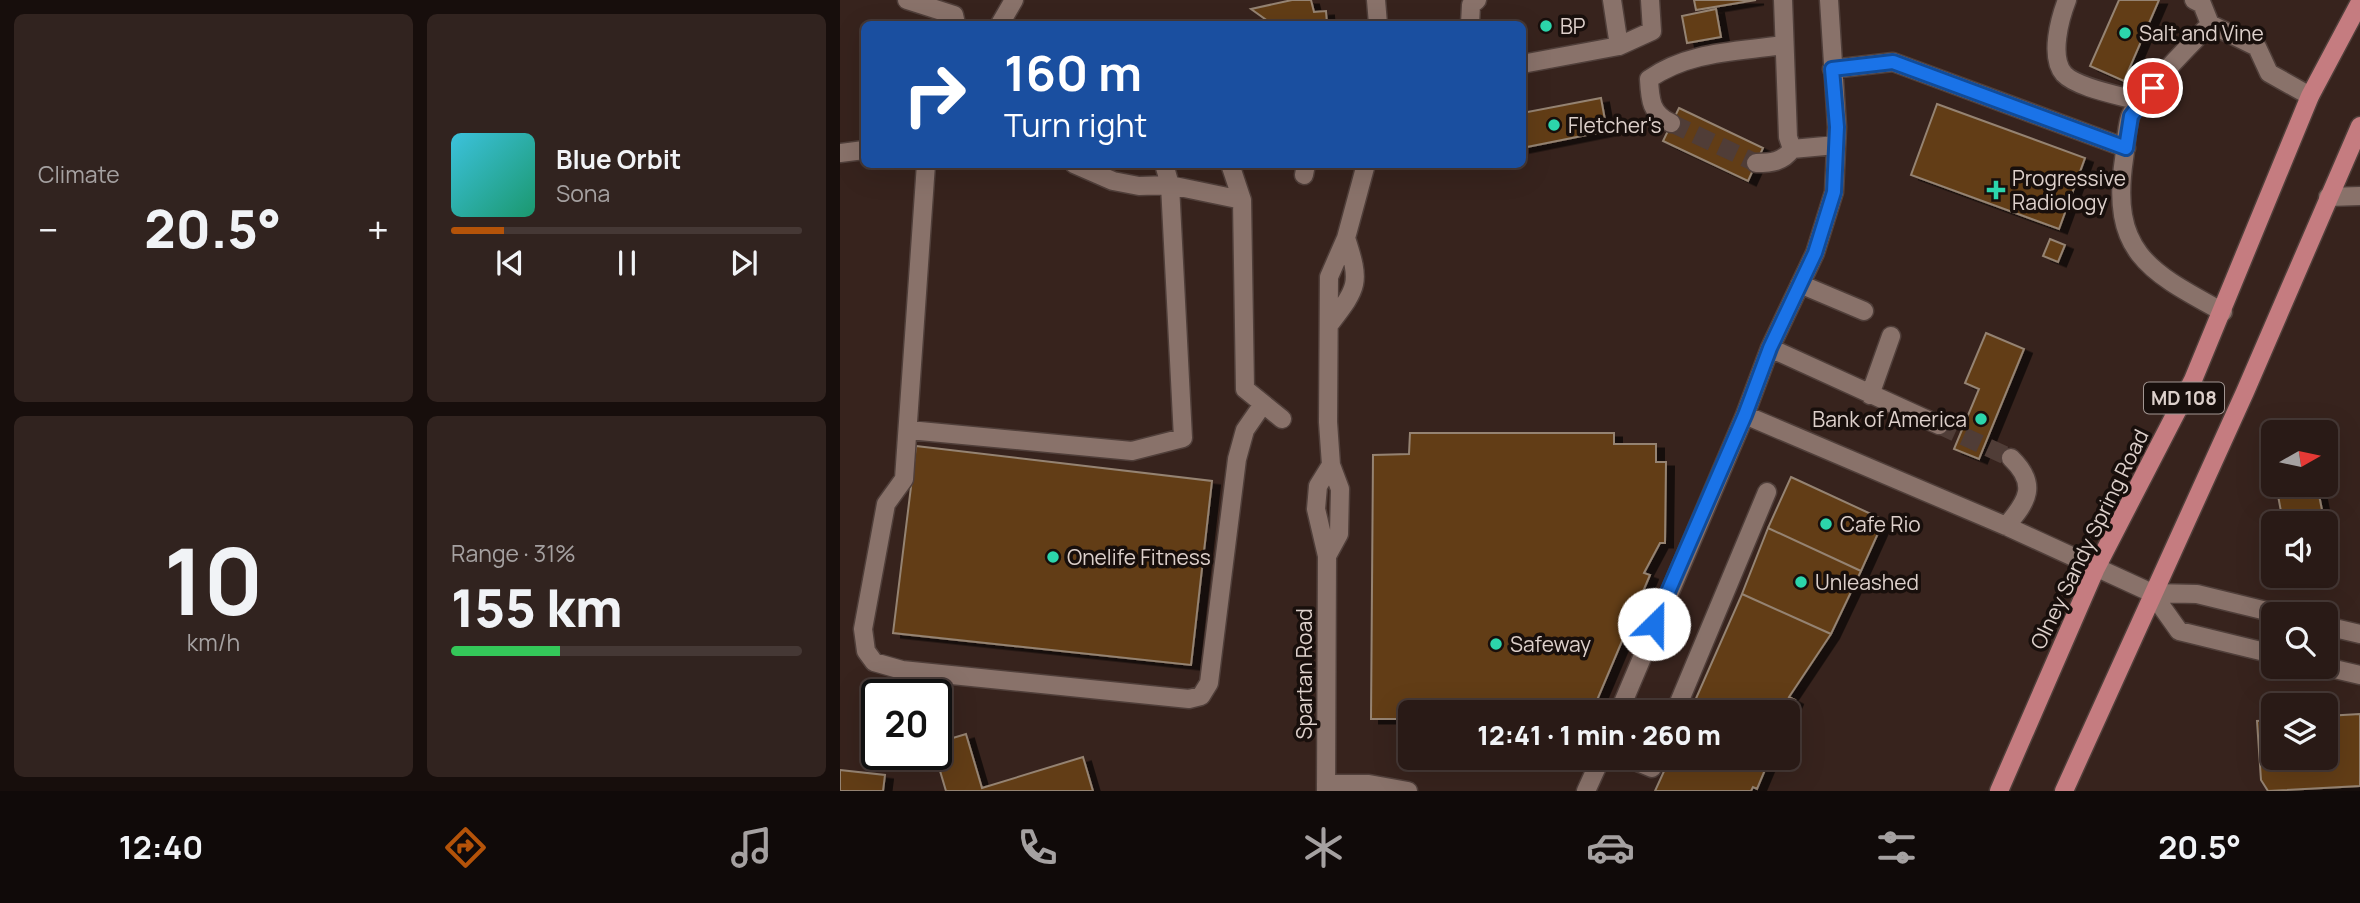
<!DOCTYPE html>
<html lang="en">
<head>
<meta charset="utf-8">
<style>
  body { margin:0; font-family:Manrope,sans-serif; background:#31231f; color:#f1f3f6; height:100vh; display:flex; flex-direction:column; font-size:26px; white-space:nowrap }
  * { box-sizing:border-box; margin:0 }
  p { font-size:23px; color:#a5a1a1 }
  .icon { flex:none; width:38px; height:38px; fill:none; stroke:currentColor; stroke-width:2; stroke-linecap:round; stroke-linejoin:round }
  .map { position:relative; flex:1; overflow:hidden }
  .side { display:flex; flex-direction:column; gap:14px; padding:14px; background:#170e0c; width:840px }
  .side>* { flex:none }
  .top-card { position:absolute; left:21px; top:21px; width:665px; height:147px; border-radius:10px; box-shadow:0 7px 28px #0002,0 0 0 2px #453835; background:#1a4fa0; color:#fff; overflow:hidden }
  .needle { width:46px; rotate:81deg }
  .controls { position:absolute; left:1421px; top:420px; display:grid; gap:14px }
  .controls a { display:grid; place-items:center; width:77px; height:77px; border-radius:10px; background:#291a16; box-shadow:0 7px 28px #0002,0 0 0 2px #453835; font-size:35px }
  .speed { position:absolute; left:21px; top:679px; display:flex; gap:14px; font-size:35px; font-weight:700; text-align:center }
  .speed>* { display:grid; place-content:center; width:91px; height:91px; border-radius:50%; background:#291a16; box-shadow:0 7px 28px #0002,0 0 0 2px #453835; line-height:1 }
  .speed .limit { border:4px solid #111; border-radius:10px; background:#fff; color:#111 }
  .pin { position:absolute; display:grid; place-items:center; width:60px; height:60px; color:#fff; margin:-30px; border:4px solid #fff; border-radius:50%; box-shadow:0 2px 7px #0007 }
  .me { position:absolute; width:77px; margin:-38px; rotate:23deg; stroke-linejoin:round; filter:drop-shadow(0 0 5px #0008) }
  .turn { display:flex; align-items:center; gap:24px; height:147px; padding:0 28px; font-size:32px }
  .turn .icon { width:91px; height:91px; stroke-width:2.5 }
  .turn b { display:block; font-size:49px; line-height:60px }
  .big { font-size:52px; font-weight:800; line-height:1.1 }
  .side .card { flex:1; display:flex; flex-direction:column; justify-content:center; gap:10px; min-width:0; padding:0 24px; border-radius:10px; background:#31231f }
  .side .dial { align-items:center; gap:0 }
  .dial b { font-size:91px; line-height:1 }
  .song { display:flex; align-items:center; gap:21px }
  .cover { width:84px; height:84px; border-radius:10px; background:linear-gradient(135deg,hsl(190 70% 55%),hsl(160 70% 35%)) }
  .played { height:7px; border-radius:4px; background:linear-gradient(90deg,#b45309 15%,#453835 15%) }
  .keys { display:flex; justify-content:space-around; direction:ltr }
  .heat { display:flex; justify-content:space-between; align-items:center; font-size:38px; direction:ltr }
  .charge { height:10px; border-radius:5px; background:linear-gradient(90deg,#34c759 31%,#453835 0) }
  .side .tiles { flex:1; display:grid; gap:14px; grid-template-columns:repeat(2,1fr) }
  .trip { position:absolute; left:558px; top:700px; width:402px; height:70px; border-radius:10px; background:#291a16; box-shadow:0 7px 28px #0002,0 0 0 2px #453835; font-weight:800; line-height:70px; text-align:center }
  .menu { display:flex; height:112px; justify-content:space-around; align-items:center; background:#100a09; color:#a5a1a1 }
  .menu .icon { width:49px; height:49px }
  .menu .current { color:#b45309 }
  .menu b { font-size:32px; color:#f1f3f6 }
  main { display:flex; flex:1; min-height:0 }
  .map>svg:first-child { display:block }
</style>
</head>
<body>
<main>
<section class="side">
<div class="tiles">
<div class="card"><p>Climate</p>
<div class="heat"><a>−</a><b class="big">20.5°</b><a>+</a></div>
</div>
<div class="card">
<div class="song"><i class="cover"></i><div><b>Blue Orbit</b><p>Sona</p></div></div>
<div class="played"></div>
<div class="keys"><svg class="icon" aria-label="previous" viewBox="0 0 24 24"><path d="M18 5L8 12l10 7zM5 5v14"/></svg><svg class="icon" aria-label="pause" viewBox="0 0 24 24"><path d="M8 5v14M16 5v14"/></svg><svg class="icon" aria-label="next" viewBox="0 0 24 24"><path d="M6 5l10 7-10 7zM19 5v14"/></svg></div>
</div>
<div class="card dial"><b>10</b><p>km/h</p></div>
<div class="card"><p>Range · 31%</p><b class="big">155 km</b><div class="charge"></div></div>
</div>
</section>
<div class="map">
<svg width="1520" height="791" viewBox="0 0 1520 791">
  <defs>
    <filter id="shadow"><feDropShadow dx="8" dy="4.5" stdDeviation="0" flood-color="#0009"/></filter>
  </defs>
  <rect width="100%" height="100%" fill="#37231d"/>
  <!-- building -->
  <path fill="#623e17" stroke="#958372" stroke-width="2" filter="url(#shadow)" d="M 452,0 L 471,0 L 474,12 L 486,11 L 487,24 L 432,24 L 411,9 Z
    M 854,0 L 916,0 L 856,10 Z
    M 1279,0 L 1319,0 L 1284,81 L 1250,66 Z
    M 876,9 L 881,37 L 847,43 L 842,16 Z
    M 761,98 L 767,131 L 682,148 L 682,113 Z
    M 1097,104 L 1245,158 L 1219,229 L 1071,175 Z
    M 839,108 L 923,148 L 908,181 L 823,141 Z
    M 1210,239 L 1225,245 L 1218,262 L 1203,256 Z
    M 1146,333 L 1184,349 L 1139,459 L 1114,449 L 1139,389 L 1125,383 Z
    M 570,433 L 774,433 L 774,444 L 816,444 L 816,462 L 826,462 L 825,543 L 820,543 L 804,573 L 810,575 L 752,712 L 570,712 L 570,719 L 531,719 L 533,455 L 569,454 Z
    M 76,446 L 372,481 L 351,665 L 53,633 Z
    M 951,477 L 1044,520 L 1021,571 L 928,528 Z
    M 1436,485 L 1477,485 L 1483,515 L 1443,522 Z
    M 928,528 L 1021,571 L 991,634 L 902,594 Z
    M 902,594 L 991,634 L 949,697 L 955,700 L 948,716 L 948,712 L 850,712 Z
    M 1520,714 L 1520,786 L 1428,791 L 1421,780 L 1417,721 L 1433,720 L 1433,758 L 1486,758 L 1486,716 Z
    M 126,734 L 142,788 L 243,757 L 253,791 L 106,791 L 95,754 L 96,743 Z
    M 830,758 L 930,758 L 917,789 L 913,787 L 911,791 L 815,791 Z
    M 0,770 L 45,775 L 43,791 L 0,791 Z"/>
  <g fill="none" stroke-linecap="round" stroke-linejoin="round">
    <!-- minor-tunnel -->
    <path stroke="#503d37" stroke-width="18" stroke-dasharray="18 9" stroke-linecap="butt" d="M 831,123 L 916,163
      M 1099,425 L 1171,458"/>
    <defs>
      <path id="minor" d="M 67,0 L 114,15 L 116,24
        M 536,0 L 538,24
        M 943,0 L 948,137 L 952,149
        M 1227,0 C 1220,18 1209,57 1224,74 C 1237,88 1283,96 1302,102
        M 1354,0 L 1362,4 L 1370,24
        M 160,24 L 174,0
        M 630,24 L 631,5 L 637,0
        M 779,46 L 812,31 L 810,0
        M 682,64 L 779,46 L 772,0
        M 992,69 L 1053,62 L 1286,148
        M 831,123 C 811,114 810,100 809,79 C 849,51 896,52 943,45
        M 0,153 L 24,150
        M 916,163 C 931,163 943,162 952,149 L 996,145
        M 86,164 L 64,479 L 46,504 L 23,629 L 26,651 L 34,662 L 62,670 L 349,699 L 361,696 L 369,683 L 397,459 L 405,430 L 423,404
        M 234,164 L 273,181 L 299,186 L 330,185 L 402,200
        M 390,164 L 402,200 L 405,389 L 442,419
        M 464,175 L 466,164
        M 1488,197 L 1520,196
        M 960,284 L 1024,311
        M 1383,312 C 1310,272 1270,253 1284,159 C 1286,146 1286,130 1290,117 C 1297,97 1353,43 1370,24 L 1417,47 L 1429,73 L 1470,96
        M 489,325 C 518,287 521,284 506,238
        M 930,348 L 1099,425
        M 1030,395 L 1051,336
        M 905,415 L 1166,526 L 1312,593 L 1357,594 L 1439,614
        M 69,430 L 292,451 L 343,438 L 330,185 L 324,164
        M 1166,526 C 1188,501 1198,484 1171,458
        M 487,556 L 499,534 L 500,489 L 491,465 L 488,422 L 489,277 L 506,238 L 526,164
        M 1312,593 L 1339,631 L 1433,654
        M 1486,626 L 1520,634
        M 1486,667 L 1520,675
        M 779,712 L 905,415 L 930,348 L 975,253 L 994,192 L 997,127 L 989,0
        M 835,712 L 927,492
        M 788,758 L 812,768 L 816,758
        M 486,784 L 529,784 L 568,791
        M 486,791 L 487,556 L 476,509 L 478,486 L 491,465
        M 746,791 L 761,758"/>
      <path id="major" d="M 1159,791 L 1256,568 L 1353,380 L 1470,96 L 1520,2
        M 1224,791 L 1405,392 L 1520,126"/>
    </defs>
    <!-- minor casing -->
    <use href="#minor" stroke="#503f3a" stroke-width="21"/>
    <!-- major casing -->
    <use href="#major" stroke="#503f3a" stroke-width="21"/>
    <!-- minor -->
    <use href="#minor" stroke="#89726a" stroke-width="18"/>
    <!-- major -->
    <use href="#major" stroke="#c57c80" stroke-width="18"/>
  </g>
  <g fill="none" stroke-linecap="round" stroke-linejoin="round">
    <defs>
      <path id="route" d="M 814,624 L 905,415 L 930,348 L 975,253 L 994,192 L 997,127 L 992,69 L 1053,62 L 1286,148 L 1291,116 L 1313,88"/>
    </defs>
    <!-- route casing -->
    <use href="#route" stroke="#114b97" stroke-width="18"/>
    <!-- route -->
    <use href="#route" stroke="#1a73e8" stroke-width="12"/>
  </g>
  <!-- markers -->
  <g fill="#2cd5ab" stroke="#180f0c" stroke-width="2.5">
    <circle cx="706" cy="26" r="7"/>
    <circle cx="1285" cy="33" r="7"/>
    <circle cx="714" cy="125" r="7"/>
    <path d="M1152.5 179.5h7v7h7v7h-7v7h-7v-7h-7v-7h7z"/>
    <circle cx="1141" cy="419" r="7"/>
    <circle cx="986" cy="524" r="7"/>
    <circle cx="213" cy="557" r="7"/>
    <circle cx="961" cy="582" r="7"/>
    <circle cx="656" cy="644" r="7"/>
  </g>
  <g text-anchor="middle" dominant-baseline="central" stroke-width="7" stroke-linejoin="round" paint-order="stroke">
    <!-- shield labels -->
    <rect fill="#180f0c" stroke="#a29692" stroke-width="2" x="1304" y="382.5" width="80" height="31" rx="5"/>
    <g font-size="19" font-weight="bold" fill="#ddd0cb">
      <text x="1344" y="398">MD 108</text>
    </g>
    <!-- poi labels -->
    <g font-size="21" fill="#ddd0cb" stroke="#180f0c" text-anchor="start">
      <text x="720" y="26">BP</text>
      <text x="1299" y="33">Salt and Vine</text>
      <text x="728" y="125">Fletcher's</text>
      <text x="1172" y="178">Progressive<tspan x="1172" dy="24">Radiology</tspan></text>
      <text x="1127" y="419" text-anchor="end">Bank of America</text>
      <text x="1000" y="524">Cafe Rio</text>
      <text x="227" y="557">Onelife Fitness</text>
      <text x="975" y="582">Unleashed</text>
      <text x="670" y="644">Safeway</text>
    </g>
    <!-- street labels -->
    <g font-size="21" fill="#ddd0cb" stroke="#180f0c">
      <text transform="translate(1249 539) rotate(-64)">Olney Sandy Spring Road</text>
      <text transform="translate(464 674) rotate(-90)">Spartan Road</text>
    </g>
  </g>
</svg>
<div class="controls">
<a><svg class="needle" viewBox="-14 -14 28 28"><path d="M0-13l5 13h-10z" fill="#e53935"/><path d="M0 13l5-13h-10z" fill="#a5a1a1"/></svg></a>
<a><svg class="icon" aria-label="sound" viewBox="0 0 24 24"><path d="M4 9h4l5-4v14l-5-4H4zM17 9q2 3 0 6"/></svg></a>
<a><svg class="icon" aria-label="search" viewBox="0 0 24 24"><circle cx="10" cy="10" r="6"/><path d="M15 15l6 6"/></svg></a>
<a><svg class="icon" aria-label="layers" viewBox="0 0 24 24"><path d="M12 4l9 5-9 5-9-5zM3 14l9 5 9-5"/></svg></a>
</div>
<div class="speed"><div class="limit">20</div></div>
<div class="pin" style="left:1313px;top:88px;background:#d93025"><svg class="icon" aria-label="arrive" viewBox="0 0 24 24"><path d="M6 21V4h12l-3 4 3 4H6"/></svg></div>
<svg class="me" style="left:814px;top:624px" viewBox="-20 -20 40 40"><circle r="19" fill="#fff"/><path d="M0-13L10 11 0 6-10 11z" fill="#1a73e8"/></svg>
<div class="trip">12:41 · 1 min · 260 m</div>
<div class="top-card">
<div class="turn"><svg class="icon" aria-label="right" viewBox="0 0 24 24"><path d="M7 20v-9h11M14 6l5 5-5 5"/></svg><div><b>160 m</b>Turn right</div></div>
</div>
</div>
</main>
<nav class="menu">
<b>12:40</b>
<svg class="icon current" aria-label="directions" viewBox="0 0 24 24"><path d="M12 3l9 9-9 9-9-9zM9 14v-3h6M13 9l2 2-2 2"/></svg>
<svg class="icon" aria-label="music" viewBox="0 0 24 24"><path d="M9 18V5l10-2v13"/><circle cx="6" cy="18" r="3"/><circle cx="16" cy="16" r="3"/></svg>
<svg class="icon" aria-label="phone" viewBox="0 0 24 24"><path d="M5 4h4l2 5-3 2q2 4 5 5l2-3 5 2v4C11 20 4 13 5 4z"/></svg>
<svg class="icon" aria-label="climate" viewBox="0 0 24 24"><path d="M12 3v18M4 7l16 10M4 17L20 7"/></svg>
<svg class="icon" aria-label="car" viewBox="0 0 24 24"><path d="M5 17H2v-5l4-1 3-4h7l3 4 3 1v5h-3M9 17h6M6 11h13"/><circle cx="7" cy="17" r="2"/><circle cx="17" cy="17" r="2"/></svg>
<svg class="icon" aria-label="filters" viewBox="0 0 24 24"><path d="M4 7h16M4 17h16"/><circle cx="9" cy="7" r="2"/><circle cx="15" cy="17" r="2"/></svg>
<b>20.5°</b>
</nav>
</body>
</html>
